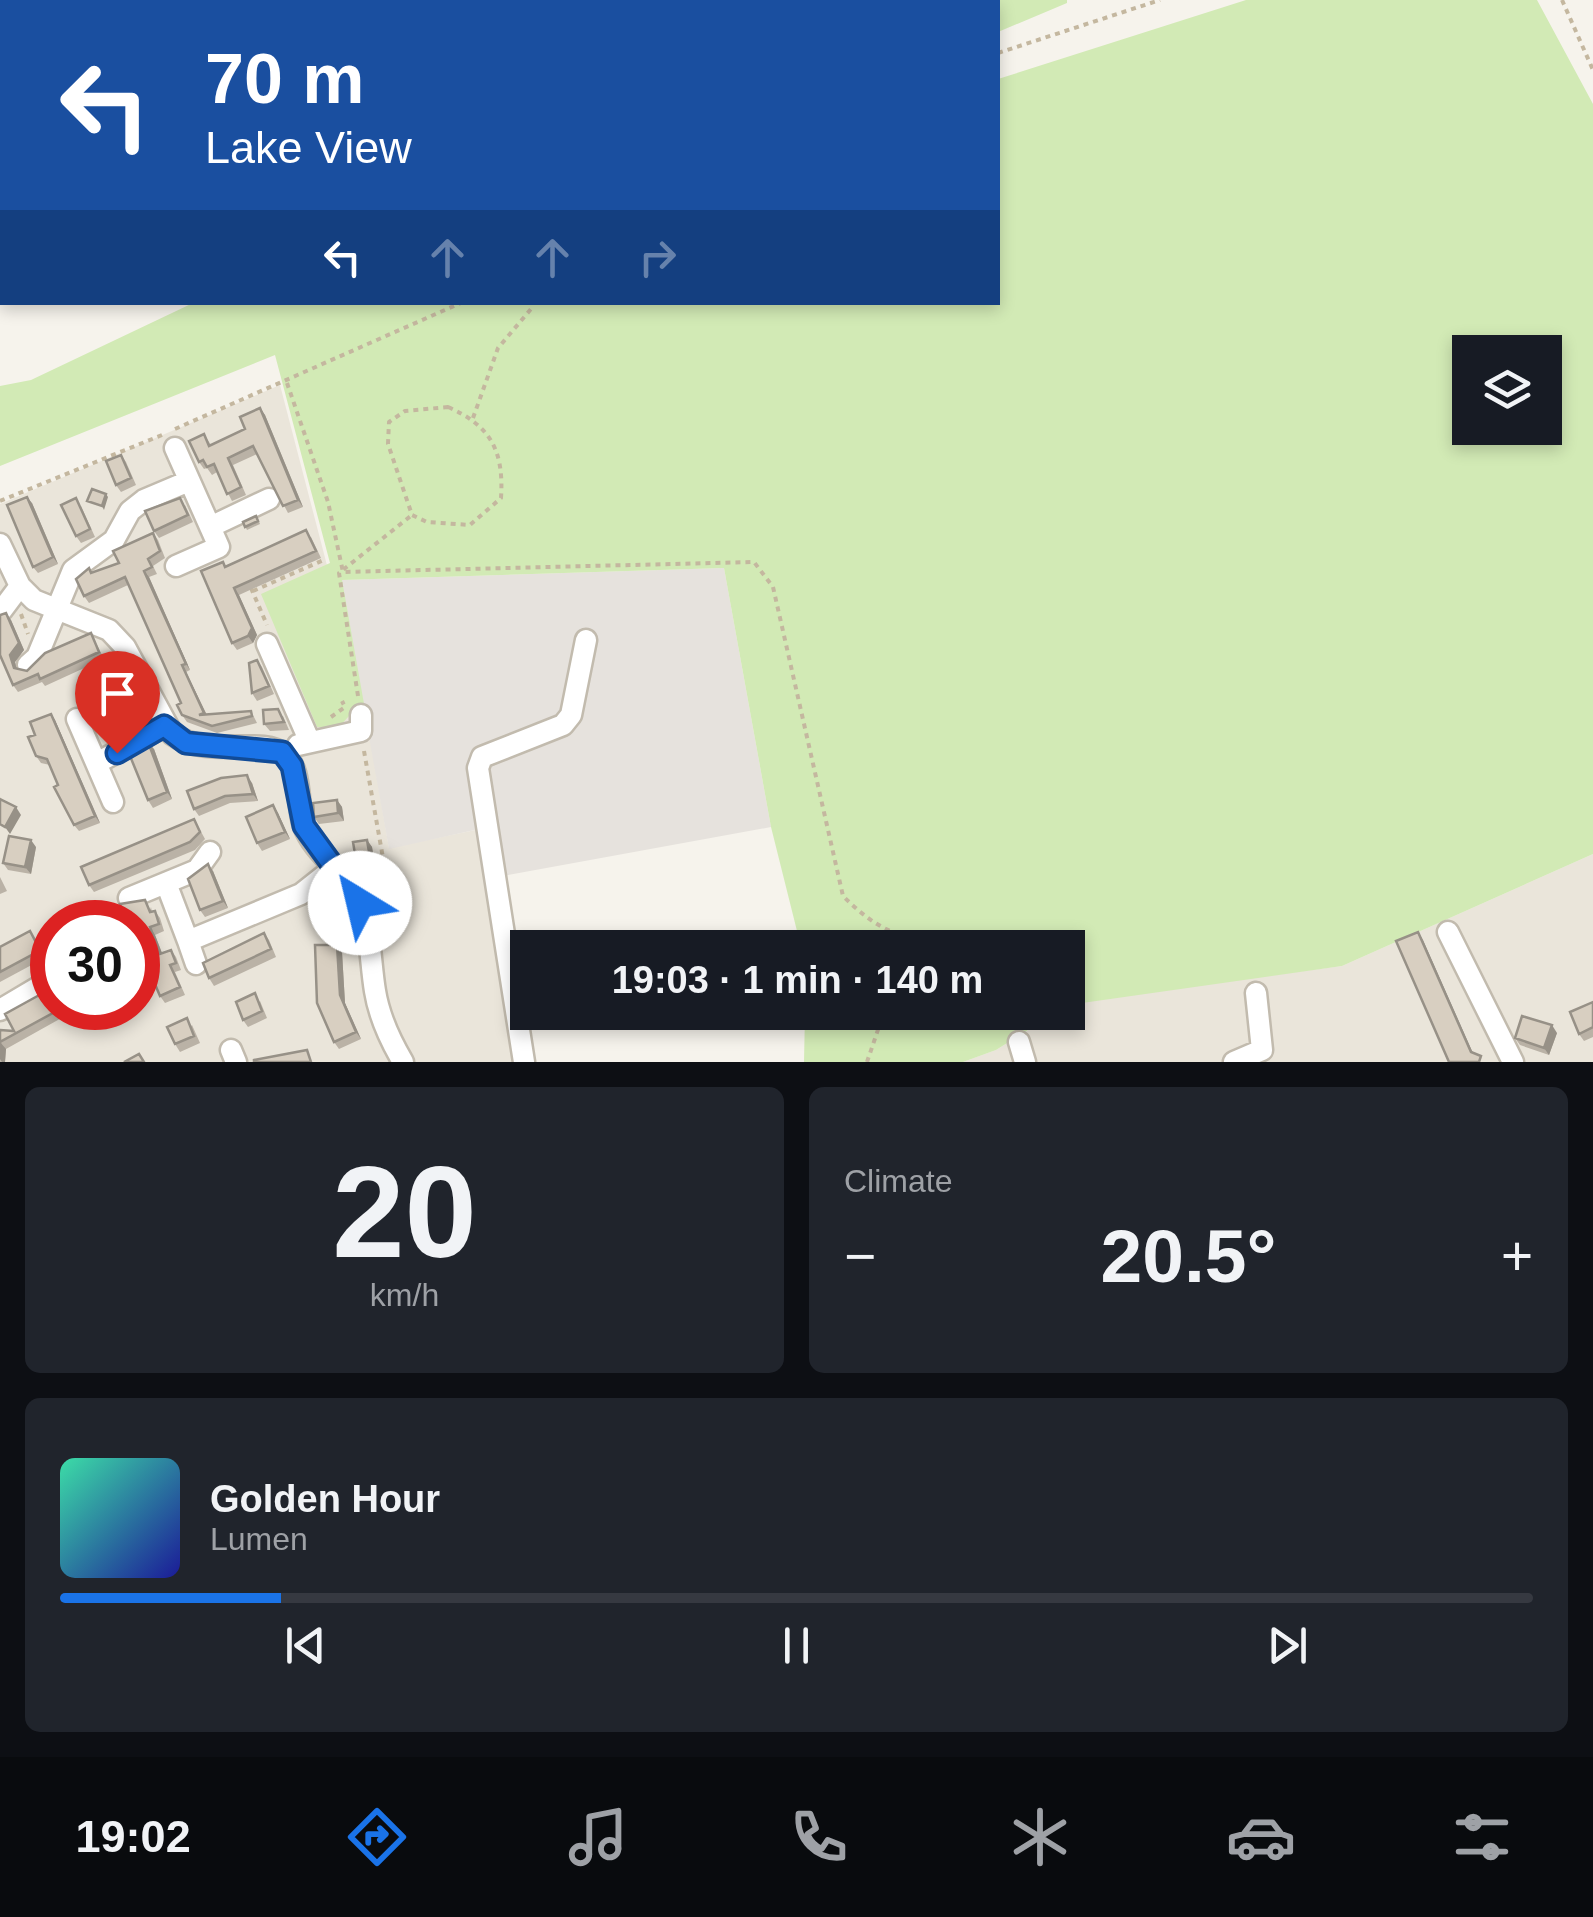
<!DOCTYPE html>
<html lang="en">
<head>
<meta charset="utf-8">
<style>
  body { margin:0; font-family:Helvetica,sans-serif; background:#20242c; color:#f1f3f6; height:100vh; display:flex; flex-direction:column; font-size:38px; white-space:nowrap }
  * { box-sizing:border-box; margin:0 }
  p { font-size:32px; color:#9ea1a6 }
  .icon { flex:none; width:55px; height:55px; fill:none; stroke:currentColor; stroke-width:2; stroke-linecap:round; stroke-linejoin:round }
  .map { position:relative; height:1062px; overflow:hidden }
  .side { display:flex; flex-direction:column; gap:25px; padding:25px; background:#0d0f14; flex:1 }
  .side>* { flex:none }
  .banner { position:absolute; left:0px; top:0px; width:1000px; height:305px; box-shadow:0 5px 15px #0003; background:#1a4fa0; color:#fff; overflow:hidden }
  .fabs { position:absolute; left:1452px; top:335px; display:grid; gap:20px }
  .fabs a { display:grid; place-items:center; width:110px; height:110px; border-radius:0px; background:#171b24; box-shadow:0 5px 15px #0003; font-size:50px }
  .speed { position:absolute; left:30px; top:900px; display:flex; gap:20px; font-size:50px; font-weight:700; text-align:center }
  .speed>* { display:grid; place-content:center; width:130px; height:130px; border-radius:50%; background:#171b24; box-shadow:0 5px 15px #0003; line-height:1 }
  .speed .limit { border:15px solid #d22; background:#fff; color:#111 }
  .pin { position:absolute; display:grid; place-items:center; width:85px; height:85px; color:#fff; margin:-102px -42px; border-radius:50% 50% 50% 0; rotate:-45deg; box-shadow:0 0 10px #0007 }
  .pin .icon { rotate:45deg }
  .me { position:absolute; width:110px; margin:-55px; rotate:324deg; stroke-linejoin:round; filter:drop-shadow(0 0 8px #0008) }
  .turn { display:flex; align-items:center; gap:35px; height:210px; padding:0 40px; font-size:45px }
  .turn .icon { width:130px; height:130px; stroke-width:2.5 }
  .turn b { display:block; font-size:70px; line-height:85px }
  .lanes { display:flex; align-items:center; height:95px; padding:0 40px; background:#0003; justify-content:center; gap:50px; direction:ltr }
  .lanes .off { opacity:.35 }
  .big { font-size:75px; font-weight:800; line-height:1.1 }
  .side .card { flex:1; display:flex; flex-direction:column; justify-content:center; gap:15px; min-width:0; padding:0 35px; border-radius:15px; background:#20242c }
  .side .dial { align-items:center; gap:0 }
  .dial b { font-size:130px; line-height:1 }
  .song { display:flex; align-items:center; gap:30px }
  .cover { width:120px; height:120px; border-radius:15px; background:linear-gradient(135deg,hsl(160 70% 55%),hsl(240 70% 35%)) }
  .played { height:10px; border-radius:5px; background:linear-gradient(90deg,#1a73e8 15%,#363941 15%) }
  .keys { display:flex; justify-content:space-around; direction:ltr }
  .heat { display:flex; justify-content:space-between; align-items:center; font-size:55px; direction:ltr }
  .side .tiles { flex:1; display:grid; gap:25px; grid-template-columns:1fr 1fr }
  .card:last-child { grid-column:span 2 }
  .trip { position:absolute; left:510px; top:930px; width:575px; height:100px; border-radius:0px; background:#171b24; box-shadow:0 5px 15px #0003; font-weight:800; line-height:100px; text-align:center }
  .dock { display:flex; height:160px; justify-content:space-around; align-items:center; background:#090b0e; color:#9ea1a6 }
  .dock .icon { width:70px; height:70px }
  .dock .on { color:#1a73e8 }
  .dock b { font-size:45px; color:#f1f3f6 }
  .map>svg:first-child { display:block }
</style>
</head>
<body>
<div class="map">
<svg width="1593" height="1062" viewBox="0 0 1593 1062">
  <rect width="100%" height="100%" fill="#f6f3ec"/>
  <!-- residential -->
  <path fill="#eae5da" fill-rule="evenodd" d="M 280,385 L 366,715 L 389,848 L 480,829 L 518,1062 L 0,1062 L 0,504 ZM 52,922 L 138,922 L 138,1008 L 52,1008 Z
    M 1593,854 L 1593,1062 L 963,1062 L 996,1050 L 1056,1013 L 1068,1012 L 1073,1001 L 1342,966 Z"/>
  <!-- industrial -->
  <path fill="#e6e2dd" d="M 724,568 L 771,827 L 492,878 L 479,829 L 389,849 L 341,580 Z"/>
  <!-- green -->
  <path fill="#d2eab5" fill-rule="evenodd" d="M 680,0 L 1067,0 L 1067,3 L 998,32 L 998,2 Z
    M 1246,0 L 1537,0 L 1593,104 L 1593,854 L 1342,966 L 1068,1005 L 1068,948 L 801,947 L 771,827 L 724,568 L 342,580 L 366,715 L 349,716 L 339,727 L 317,727 L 261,594 L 330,563 L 275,355 L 0,466 L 0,386 L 31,380 L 193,303 L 998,302 L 998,79 ZM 1470,352 L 1545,352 L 1545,428 L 1470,428 Z
    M 805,1013 L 1055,1013 L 996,1050 L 963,1062 L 804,1062 Z"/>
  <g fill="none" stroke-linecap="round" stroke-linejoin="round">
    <defs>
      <path id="minor" d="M 175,448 L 219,547 L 176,566
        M 210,527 L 269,499
        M 0,544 L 20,586 L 34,600 L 109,630 L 125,647 L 172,734 C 207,759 261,736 283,754 C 303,769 296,805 304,826 C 315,855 347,872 359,900 C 371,928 370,961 375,991 C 379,1016 390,1040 403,1062
        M 2,610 L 20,586
        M 267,644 L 309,740
        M 28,665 L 37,657 L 73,570 L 114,540 L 130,511 L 144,500 L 189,481
        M 77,719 L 113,802
        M 298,745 L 361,731 L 361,715
        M 97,763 L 164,726
        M 166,883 L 188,941 L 301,894 L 335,867
        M 129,898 L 197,870 L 210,852
        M 1448,932 L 1513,1062
        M 188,941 L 196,964
        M 0,1010 L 52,979
        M 1019,1042 L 1025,1062
        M 231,1050 L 236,1062
        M 524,1062 L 478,768 L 482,757 L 563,725 L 571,715 L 586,640
        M 1234,1062 L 1262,1050 L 1256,993"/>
    </defs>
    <!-- minor casing -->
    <use href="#minor" stroke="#c2bbae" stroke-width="25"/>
    <!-- path -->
    <path stroke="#c4b79f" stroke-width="4" stroke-dasharray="5 5" stroke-linecap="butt" d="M 1562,0 L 1593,70
      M 998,53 L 1160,0
      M 287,383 L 328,502 L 343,572 L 754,562 L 773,587 L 843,896 C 890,943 918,943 982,938 L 986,948
      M 448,407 C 491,426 504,451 501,498 L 470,525 L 427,522 L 412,515 L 388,444 L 389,422 L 405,411 Z
      M 473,418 L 498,348 L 531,309
      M 175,429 L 463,302
      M 0,501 L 162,435
      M 251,588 L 267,625
      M 253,591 L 326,559
      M 21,614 L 28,634
      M 358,696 L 339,573 L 412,515
      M 331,717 L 345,707 L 342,701
      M 364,751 L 383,858 L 375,888
      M 965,948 L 978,940
      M 1008,1012 L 1013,1027
      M 867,1062 L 884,1012"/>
    <!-- minor -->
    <use href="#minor" stroke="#fff" stroke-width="20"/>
  </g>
  <!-- wall -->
  <path fill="#bab2a6" d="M 260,408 L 265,415 L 303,507 L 288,513 L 257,454 L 233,465 L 246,495 L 232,501 L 217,472 L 212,475 L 207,468 L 204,469 L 199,462 L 204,434 L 211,445 L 245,429 Z
    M 121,455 L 126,462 L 136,485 L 121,492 L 116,485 Z
    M 32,503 L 58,564 L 38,573 L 33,567 Z
    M 185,505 L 193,522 L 159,538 L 154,531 Z
    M 81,506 L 95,537 L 81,543 L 76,536 Z
    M 258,519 L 260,524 L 247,530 L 243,522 Z
    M 153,533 L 158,540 L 165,558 L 153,566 L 157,574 L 149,577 L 190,670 L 186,672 L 207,715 L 251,711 L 257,723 L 217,733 L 187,722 L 182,715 L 181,703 L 128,585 L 89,603 L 84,596 L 89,568 L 92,573 L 119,563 Z
    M 311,537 L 321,558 L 239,595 L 257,635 L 253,643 L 237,650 L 232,643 L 223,562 L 226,566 Z
    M 11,620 L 24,650 L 15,662 L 17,669 L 27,671 L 91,633 L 104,659 L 45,686 L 42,682 L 18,692 L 13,685 Z
    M 257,660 L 262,667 L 274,694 L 257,701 L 252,693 Z
    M 124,685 L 139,722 L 119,731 L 114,723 Z
    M 51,714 L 55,720 L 100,823 L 79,831 L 74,825 L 50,765 L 41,763 L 36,756 L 35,735 Z
    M 283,716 L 289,730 L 270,731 L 264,724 Z
    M 154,749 L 172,799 L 153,808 L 148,800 Z
    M 252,783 L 258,801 L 230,803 L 199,816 L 194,809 Z
    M 337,800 L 342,807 L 344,821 L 319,824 L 314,817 Z
    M 273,805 L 278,813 L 290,839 L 262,851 L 257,843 Z
    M 194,819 L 205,839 L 195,850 L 94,892 L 89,885 Z
    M 367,840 L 372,847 L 376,871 L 362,873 L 357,866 Z
    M 36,847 L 31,874 L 8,870 L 3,863 Z
    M 213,871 L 228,908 L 205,917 L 200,910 Z
    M 0,877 L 7,891 L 0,894 Z
    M 151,907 L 152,912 L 155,911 L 160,918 L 164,931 L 155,935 L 162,953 L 171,950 L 176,957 L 181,970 L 175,972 L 185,995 L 165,1003 L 160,996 L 138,944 Z
    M 52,924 L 52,954 L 0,982 L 0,947 L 30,931 L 40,947 Z
    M 264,933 L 269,940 L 276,957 L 214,986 L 209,978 Z
    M 337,945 L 342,952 L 345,1003 L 361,1039 L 339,1049 L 334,1042 Z
    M 260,1001 L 267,1018 L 248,1027 L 243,1020 Z
    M 1593,1002 L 1593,1037 L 1584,1041 L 1579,1034 Z
    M 52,1008 L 72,1008 L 74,1011 L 6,1049 L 5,1062 L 0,1062 L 0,1030 L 14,1031 Z
    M 192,1025 L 200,1043 L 180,1052 L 175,1044 Z
    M 1557,1033 L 1549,1055 L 1520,1045 L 1515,1038 Z"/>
  <!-- shaded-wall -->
  <path fill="#979187" d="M 260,408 L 265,415 L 303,507 L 298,500 Z
    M 106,494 L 108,497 L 104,510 L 102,506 Z
    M 27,497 L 32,503 L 58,564 L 53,557 Z
    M 144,571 L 149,577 L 190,670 L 186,664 Z
    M 234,588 L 239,595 L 257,635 L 253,643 L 248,636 Z
    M 6,613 L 11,620 L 24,650 L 15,662 L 18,675 L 14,668 L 10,655 Z
    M 182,665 L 186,672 L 209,720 L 204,713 Z
    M 118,678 L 124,685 L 139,722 L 134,714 Z
    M 51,714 L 55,720 L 100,823 L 95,816 Z
    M 148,742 L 154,749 L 172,799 L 167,792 Z
    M 247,775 L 252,783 L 258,801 L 253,794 Z
    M 337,800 L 342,807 L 344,821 L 338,813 Z
    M 273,805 L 278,813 L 290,839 L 285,832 Z
    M 16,807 L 21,815 L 10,834 L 5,827 Z
    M 31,840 L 36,847 L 31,874 L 25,867 Z
    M 367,840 L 372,847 L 376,871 L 371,864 Z
    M 208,864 L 213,871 L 228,908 L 223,901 Z
    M 150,927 L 155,935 L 165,961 L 160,954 Z
    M 1418,932 L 1423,940 L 1476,1060 L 1471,1052 Z
    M 337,945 L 342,952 L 345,1003 L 361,1039 L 356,1032 L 340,995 Z
    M 1552,1025 L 1557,1033 L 1549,1055 L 1544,1048 Z
    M 0,1042 L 6,1049 L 5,1062 L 2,1062 L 0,1059 Z"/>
  <!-- building -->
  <path fill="#d8cfc1" stroke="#979187" stroke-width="2.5" d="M 260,408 L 298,500 L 283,506 L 253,446 L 228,458 L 241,487 L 227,494 L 214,464 L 207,467 L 203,460 L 199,462 L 189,441 L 204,434 L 209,446 L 245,429 L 240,417 Z
    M 121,455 L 131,478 L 116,485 L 106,461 Z
    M 92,489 L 106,494 L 102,506 L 87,501 Z
    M 27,497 L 53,557 L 33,567 L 7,505 Z
    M 76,498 L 90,529 L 76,536 L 61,505 Z
    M 180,498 L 188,515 L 154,531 L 145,511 Z
    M 256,516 L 258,521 L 245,527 L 243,522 Z
    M 306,530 L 316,551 L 234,588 L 252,628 L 248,636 L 232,643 L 201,571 L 223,562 L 225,567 Z
    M 153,533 L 160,551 L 148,559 L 152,567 L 144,571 L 186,664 L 182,665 L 204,713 L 199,715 L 251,711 L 252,716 L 212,726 L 182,715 L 177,705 L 181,703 L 125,577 L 84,596 L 76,579 L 89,568 L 91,573 L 119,563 L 113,551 Z
    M 6,613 L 19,643 L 10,655 L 14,668 L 27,671 L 45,653 L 91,633 L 99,652 L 40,679 L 38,674 L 13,685 L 0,655 L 0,615 Z
    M 257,660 L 269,686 L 252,693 L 249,663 Z
    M 118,678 L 134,714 L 114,723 L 98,687 Z
    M 278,709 L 284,722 L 264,724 L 263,710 Z
    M 51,714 L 95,816 L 74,825 L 54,787 L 58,785 L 47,759 L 36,756 L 28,737 L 35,735 L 30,722 Z
    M 148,742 L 167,792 L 148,800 L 128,751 Z
    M 247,775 L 253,794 L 225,796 L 194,809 L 187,791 L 221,778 Z
    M 0,799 L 16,807 L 5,827 L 0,824 Z
    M 337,800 L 338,813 L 314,817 L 313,803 Z
    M 273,805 L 285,832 L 257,843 L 246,817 Z
    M 194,819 L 200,832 L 190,842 L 89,885 L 81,867 Z
    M 9,836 L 31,840 L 25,867 L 3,863 Z
    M 367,840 L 371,864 L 357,866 L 353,842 Z
    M 208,864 L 223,901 L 200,910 L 188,879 Z
    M 145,900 L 150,912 L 155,911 L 159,924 L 150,927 L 160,954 L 171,950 L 176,963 L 170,965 L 180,987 L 160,996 L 138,944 L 138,922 L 128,922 L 120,904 Z
    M 52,924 L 52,944 L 0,972 L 0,947 L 30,931 L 39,948 Z
    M 1418,932 L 1471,1052 L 1481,1056 L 1479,1062 L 1449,1062 L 1396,941 Z
    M 264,933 L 271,949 L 209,978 L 203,963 Z
    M 315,945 L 337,945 L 340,995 L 356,1032 L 334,1042 L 317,1003 Z
    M 52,988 L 52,1008 L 62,1008 L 0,1042 L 0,1051 L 0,1030 L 14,1031 L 5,1014 Z
    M 255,993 L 262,1011 L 243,1020 L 236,1002 Z
    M 1593,1002 L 1593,1027 L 1579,1034 L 1570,1012 Z
    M 1522,1016 L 1552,1025 L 1544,1048 L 1515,1038 Z
    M 187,1018 L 194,1036 L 175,1044 L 167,1027 Z
    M 307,1050 L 311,1062 L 254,1062 L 254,1060 Z
    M 139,1054 L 144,1062 L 124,1062 Z"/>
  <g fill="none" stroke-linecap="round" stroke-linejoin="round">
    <defs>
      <path id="route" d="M 117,753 L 164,726 L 186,743 L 282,752 L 292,766 L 304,826 L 360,903"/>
    </defs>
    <!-- route casing -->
    <use href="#route" stroke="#114b97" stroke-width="25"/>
    <!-- route -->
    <use href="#route" stroke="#1a73e8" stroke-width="18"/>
  </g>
</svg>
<div class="fabs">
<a><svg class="icon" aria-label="layers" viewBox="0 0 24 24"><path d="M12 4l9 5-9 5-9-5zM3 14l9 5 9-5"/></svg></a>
</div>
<div class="speed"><div class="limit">30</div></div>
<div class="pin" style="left:117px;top:753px;background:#d93025"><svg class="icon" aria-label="arrive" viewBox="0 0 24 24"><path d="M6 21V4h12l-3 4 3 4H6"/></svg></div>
<svg class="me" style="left:360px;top:903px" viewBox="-20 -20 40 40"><circle r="19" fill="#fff"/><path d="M0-13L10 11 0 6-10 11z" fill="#1a73e8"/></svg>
<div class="trip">19:03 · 1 min · 140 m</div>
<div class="banner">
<div class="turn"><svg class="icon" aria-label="left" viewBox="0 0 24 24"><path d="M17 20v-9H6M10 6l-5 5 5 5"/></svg><div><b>70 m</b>Lake View</div></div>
<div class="lanes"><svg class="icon" aria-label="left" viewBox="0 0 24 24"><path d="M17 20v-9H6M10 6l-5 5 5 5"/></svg><svg class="icon off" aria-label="ahead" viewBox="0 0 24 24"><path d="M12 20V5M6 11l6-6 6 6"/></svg><svg class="icon off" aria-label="ahead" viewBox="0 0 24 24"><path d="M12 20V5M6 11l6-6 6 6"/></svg><svg class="icon off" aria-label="right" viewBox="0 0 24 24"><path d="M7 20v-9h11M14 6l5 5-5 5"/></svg></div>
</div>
</div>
<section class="side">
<div class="tiles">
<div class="card dial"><b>20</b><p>km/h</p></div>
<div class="card"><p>Climate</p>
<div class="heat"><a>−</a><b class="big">20.5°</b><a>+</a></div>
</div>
<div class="card">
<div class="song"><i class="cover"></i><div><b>Golden Hour</b><p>Lumen</p></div></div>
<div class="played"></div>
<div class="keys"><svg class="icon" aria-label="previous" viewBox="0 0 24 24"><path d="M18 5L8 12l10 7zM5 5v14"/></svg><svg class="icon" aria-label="pause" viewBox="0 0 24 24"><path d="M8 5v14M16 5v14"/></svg><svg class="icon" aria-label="next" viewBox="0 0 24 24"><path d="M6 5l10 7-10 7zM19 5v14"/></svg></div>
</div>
</div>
</section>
<nav class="dock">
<b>19:02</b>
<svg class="icon on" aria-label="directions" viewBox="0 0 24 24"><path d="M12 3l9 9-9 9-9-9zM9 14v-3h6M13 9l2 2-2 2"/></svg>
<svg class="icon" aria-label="music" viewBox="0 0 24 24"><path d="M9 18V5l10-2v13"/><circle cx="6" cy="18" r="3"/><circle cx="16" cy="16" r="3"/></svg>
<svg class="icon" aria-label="phone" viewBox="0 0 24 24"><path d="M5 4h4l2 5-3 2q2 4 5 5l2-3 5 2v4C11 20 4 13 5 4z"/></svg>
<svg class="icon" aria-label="climate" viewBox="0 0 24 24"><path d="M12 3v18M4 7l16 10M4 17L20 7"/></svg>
<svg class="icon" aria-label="car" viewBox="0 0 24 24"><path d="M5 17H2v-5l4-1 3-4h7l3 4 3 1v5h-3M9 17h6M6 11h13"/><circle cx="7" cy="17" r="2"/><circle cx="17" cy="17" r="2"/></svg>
<svg class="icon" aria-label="filters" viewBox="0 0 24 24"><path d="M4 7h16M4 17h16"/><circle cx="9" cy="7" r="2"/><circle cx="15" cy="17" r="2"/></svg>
</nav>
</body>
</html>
